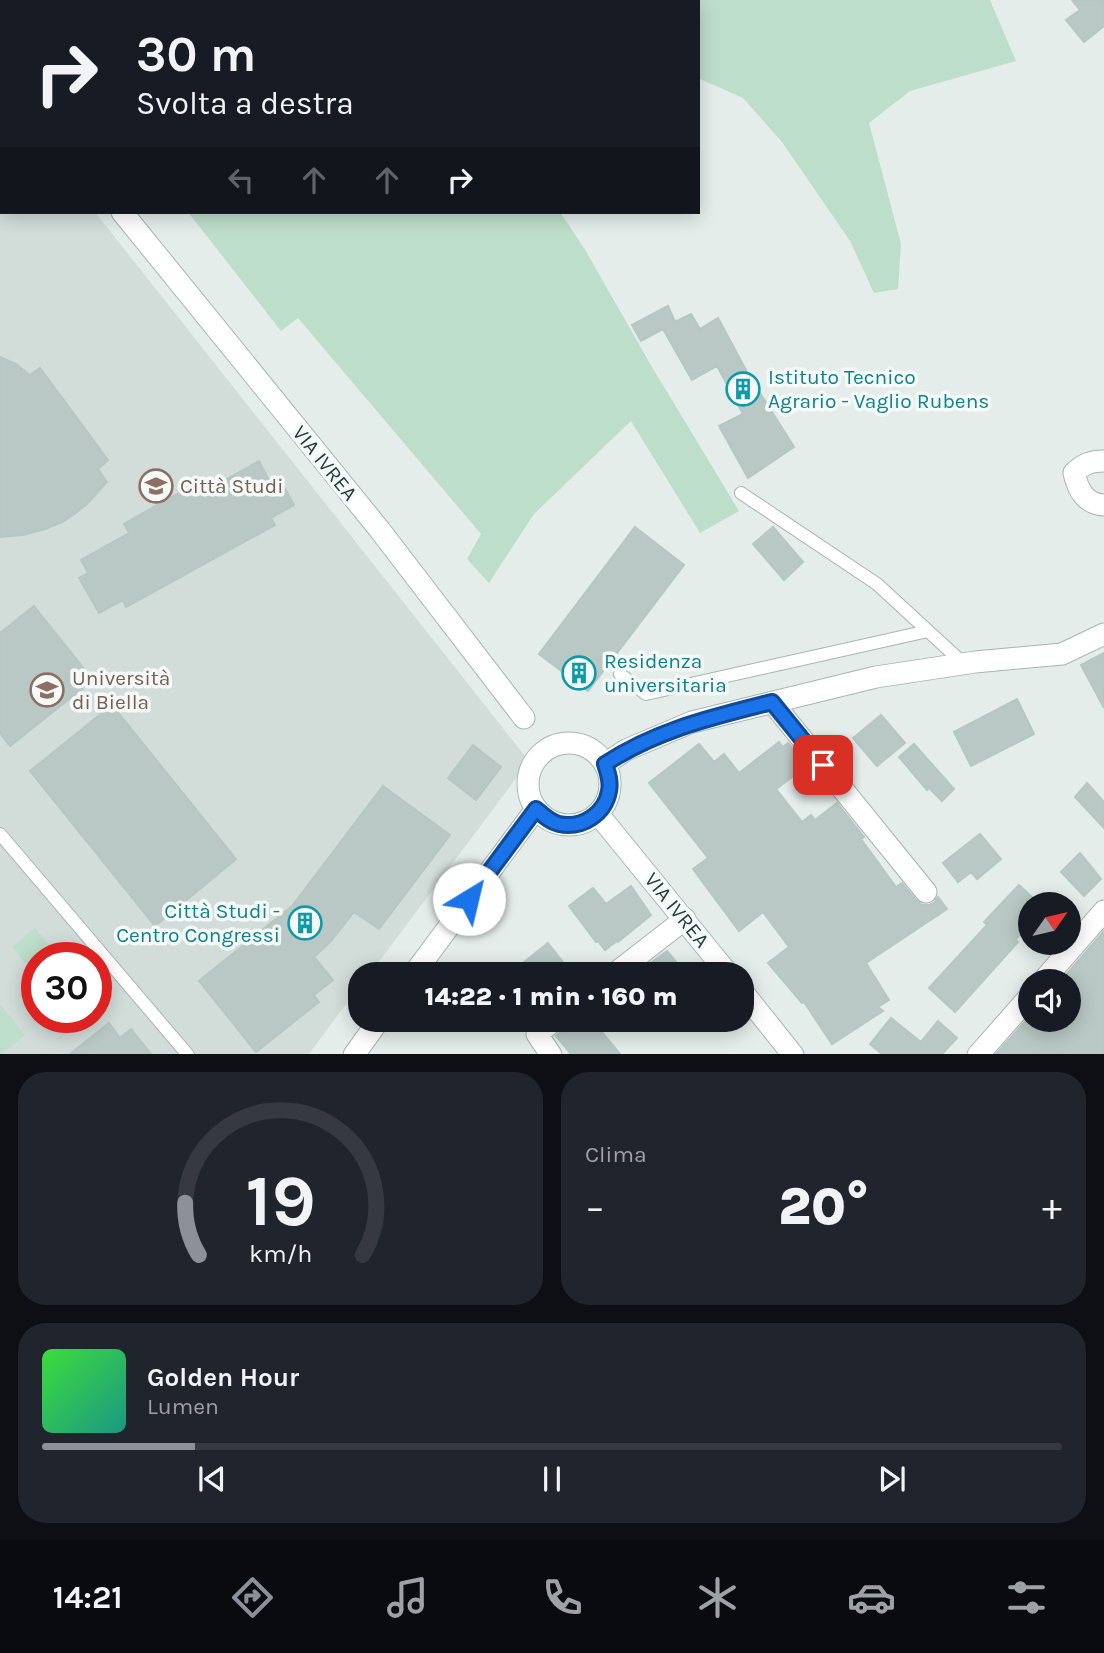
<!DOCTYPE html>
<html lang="it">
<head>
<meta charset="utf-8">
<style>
  body { margin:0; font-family:Karla,sans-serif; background:#20242c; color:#f1f3f6; height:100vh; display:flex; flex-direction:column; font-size:26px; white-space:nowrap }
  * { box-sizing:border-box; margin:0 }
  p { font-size:23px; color:#9ea1a6 }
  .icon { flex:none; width:38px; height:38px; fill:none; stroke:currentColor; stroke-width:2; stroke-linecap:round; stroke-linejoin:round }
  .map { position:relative; height:1054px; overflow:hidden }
  .sheet { display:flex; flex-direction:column; gap:18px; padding:18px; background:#0d0f14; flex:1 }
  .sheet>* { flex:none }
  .top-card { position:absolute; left:0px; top:0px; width:700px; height:214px; box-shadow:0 4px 18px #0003; background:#171b24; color:#f1f3f6; overflow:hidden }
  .needle { width:46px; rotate:56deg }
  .buttons { position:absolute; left:1018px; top:892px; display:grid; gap:14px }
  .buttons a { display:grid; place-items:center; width:63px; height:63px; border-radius:50%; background:#171b24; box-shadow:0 4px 18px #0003; font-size:35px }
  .speed { position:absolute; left:21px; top:942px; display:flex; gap:14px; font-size:35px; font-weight:700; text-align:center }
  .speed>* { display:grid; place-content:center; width:91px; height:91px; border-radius:50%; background:#171b24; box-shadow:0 4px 18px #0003; line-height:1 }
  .speed .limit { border:10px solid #d22; background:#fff; color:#111 }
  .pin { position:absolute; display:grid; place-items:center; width:60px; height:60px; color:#fff; margin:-30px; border-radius:14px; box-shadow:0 4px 10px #0006 }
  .me { position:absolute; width:77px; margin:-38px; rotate:36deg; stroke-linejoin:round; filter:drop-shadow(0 0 5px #0008) }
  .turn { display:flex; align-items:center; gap:24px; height:147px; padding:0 21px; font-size:32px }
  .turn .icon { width:91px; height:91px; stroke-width:2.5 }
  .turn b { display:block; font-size:49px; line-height:60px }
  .lanes { display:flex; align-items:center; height:66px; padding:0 21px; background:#0003; justify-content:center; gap:35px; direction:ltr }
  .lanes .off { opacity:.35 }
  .big { font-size:52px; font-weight:800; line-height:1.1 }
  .sheet .card { flex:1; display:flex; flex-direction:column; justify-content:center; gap:10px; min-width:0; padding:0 24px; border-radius:28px; background:#20242c }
  .sheet .dial { align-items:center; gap:0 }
  .dial svg { height:182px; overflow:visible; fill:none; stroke:#363941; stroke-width:7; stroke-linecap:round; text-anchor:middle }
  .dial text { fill:#f1f3f6; stroke:none }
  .song { display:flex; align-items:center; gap:21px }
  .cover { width:84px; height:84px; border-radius:10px; background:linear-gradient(135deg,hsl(120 70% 55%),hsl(170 70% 35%)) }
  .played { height:7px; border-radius:4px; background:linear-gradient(90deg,#8c9099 15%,#363941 15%) }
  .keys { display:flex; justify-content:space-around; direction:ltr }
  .heat { display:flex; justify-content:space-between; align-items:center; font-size:38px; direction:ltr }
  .sheet .tiles { flex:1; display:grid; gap:18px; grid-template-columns:1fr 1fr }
  .card:last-child { grid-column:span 2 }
  .trip { position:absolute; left:348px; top:962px; width:406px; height:70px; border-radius:28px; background:#171b24; box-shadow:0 4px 18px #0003; font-weight:800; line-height:70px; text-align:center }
  .tab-bar { display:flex; height:112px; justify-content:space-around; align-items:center; background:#090b0e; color:#9ea1a6 }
  .tab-bar .icon { width:49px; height:49px }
  .tab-bar .selected { color:#8c9099 }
  .tab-bar b { font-size:32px; color:#f1f3f6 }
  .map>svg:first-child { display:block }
</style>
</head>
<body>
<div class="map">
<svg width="1104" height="1055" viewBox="0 0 1104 1055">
  <rect width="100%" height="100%" fill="#e4edea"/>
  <!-- built -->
  <path fill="#d2ddda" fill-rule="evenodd" d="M 2,167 L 2,212 L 95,212 L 529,761 L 369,975 L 360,975 L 360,985 L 309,1054 L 0,1055 L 0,169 ZM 37,957 L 96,957 L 96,1017 L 37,1017 Z"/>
  <!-- green -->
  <path fill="#bddeca" d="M 673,0 L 990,0 L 1016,61 L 910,91 L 869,123 L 901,244 L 898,289 L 874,293 L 850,241 L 782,142 L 743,98 L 698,78 L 698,2 L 674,2 Z
    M 188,212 L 560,212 L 584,248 L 652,367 L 739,511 L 700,533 L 631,421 L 534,514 L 489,583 L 467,559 L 481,534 L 298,318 L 281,331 Z
    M 35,928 L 59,957 L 37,957 L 37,977 L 12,947 Z
    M 0,1004 L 25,1035 L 0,1055 Z"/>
  <!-- building -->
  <path fill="#b9c8c4" stroke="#b6c7c2" stroke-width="2" d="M 1072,0 L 1104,0 L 1104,26 L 1084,42 L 1066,20 L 1080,10 Z
    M 668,306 L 675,322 L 691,314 L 700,329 L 718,318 L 748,374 L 794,447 L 748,478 L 719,426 L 743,414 L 717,366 L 692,380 L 663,329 L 641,341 L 632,325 Z
    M 0,357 L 16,364 L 30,375 L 40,368 L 108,460 L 98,469 L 107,482 L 90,501 L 76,513 L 62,522 L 45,529 L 23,535 L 0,537 Z
    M 259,461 L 274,490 L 283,485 L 294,505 L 271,518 L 275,525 L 126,607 L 123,600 L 99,613 L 79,578 L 88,573 L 81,560 L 129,533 L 124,524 L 166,500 L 206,479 L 211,488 Z
    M 635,527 L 684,565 L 588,691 L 539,654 Z
    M 773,527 L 803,562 L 784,580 L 753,544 Z
    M 34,606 L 93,680 L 10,746 L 0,733 L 0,633 Z
    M 1104,653 L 1104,708 L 1081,665 Z
    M 1017,699 L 1034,734 L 971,766 L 954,732 Z
    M 112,705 L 236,859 L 155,926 L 30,771 Z
    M 881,715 L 905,743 L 877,766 L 853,738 Z
    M 779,742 L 783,747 L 788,743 L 807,766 L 776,789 L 802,822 L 811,815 L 815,820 L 837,803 L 864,837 L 861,839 L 896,887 L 902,883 L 916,900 L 922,905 L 929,905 L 934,903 L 938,897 L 947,909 L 866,963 L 889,1000 L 878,1007 L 883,1011 L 832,1044 L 804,1002 L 802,1003 L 768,963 L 789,947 L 763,912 L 739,931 L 693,869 L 708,858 L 649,783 L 699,744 L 714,762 L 724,754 L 739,773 Z
    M 914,744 L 954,789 L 942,801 L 929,788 L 927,790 L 899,757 Z
    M 473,745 L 501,767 L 476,800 L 448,778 Z
    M 1087,783 L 1104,802 L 1104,828 L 1075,797 Z
    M 383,786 L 450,835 L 379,929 L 354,912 L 331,941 L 314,957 L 333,980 L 314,995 L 319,1002 L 256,1052 L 199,981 L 292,906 Z
    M 980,834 L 1001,859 L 977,879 L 971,872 L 958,882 L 943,863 Z
    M 1080,853 L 1101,879 L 1084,896 L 1061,872 Z
    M 1019,885 L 1034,899 L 1031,902 L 1031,923 L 1015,940 L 1018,942 L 955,1012 L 929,988 L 987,925 L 984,922 Z
    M 631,886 L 651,915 L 618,942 L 617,941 L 605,950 L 598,941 L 596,942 L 569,906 L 593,888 L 606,904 Z
    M 1104,931 L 1104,1054 L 996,1054 L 1031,1015 L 1031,1020 L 1069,1020 L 1069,982 L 1060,982 Z
    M 548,943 L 573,975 L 508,975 Z
    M 667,951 L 687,975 L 635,975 L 645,967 Z
    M 891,1018 L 921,1042 L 938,1021 L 957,1038 L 942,1054 L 882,1054 L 870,1044 Z
    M 576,1020 L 592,1020 L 620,1054 L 571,1054 L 556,1036 Z
    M 109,1023 L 120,1038 L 131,1029 L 151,1054 L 70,1054 Z"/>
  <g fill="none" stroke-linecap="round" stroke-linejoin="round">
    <defs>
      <path id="lane" d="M 741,493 L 877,584 L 964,664
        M 620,674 L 646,694 L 928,631
        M 0,834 L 188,1055"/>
      <path id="street" d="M 131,2 L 131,0
        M 0,147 L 2,145
        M 1104,461 C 1091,461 1083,464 1074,473 C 1078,490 1085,504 1104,505
        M 772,702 L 926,892
        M 605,764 L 626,750 L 692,722 L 876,677 L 975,662 L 1062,654 L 1104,634
        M 413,975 L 536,809
        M 613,975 L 685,919
        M 1042,982 L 1104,911
        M 354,1055 L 379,1020
        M 551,1055 L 537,1034 L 555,1020
        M 978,1055 L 1031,995"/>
      <path id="secondary" d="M 0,80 L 2,81
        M 122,212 L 379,529 L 524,718
        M528 784a41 41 0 1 1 82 0a41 41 0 1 1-82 0Z
        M 598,814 L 729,975
        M 742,991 L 793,1055"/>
    </defs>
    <!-- lane casing -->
    <use href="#lane" stroke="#a6b5b2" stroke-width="14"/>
    <!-- street casing -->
    <use href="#street" stroke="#a6b5b2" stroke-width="23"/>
    <!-- secondary casing -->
    <use href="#secondary" stroke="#a2b9b4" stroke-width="23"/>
    <!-- lane -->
    <use href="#lane" stroke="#fff" stroke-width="12"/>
    <!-- street -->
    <use href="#street" stroke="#fff" stroke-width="21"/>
    <!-- secondary -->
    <use href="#secondary" stroke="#fff" stroke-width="21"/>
  </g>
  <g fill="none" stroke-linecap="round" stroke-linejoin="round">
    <defs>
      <path id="route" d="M 469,899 L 536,809 C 543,815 550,822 559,824 C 582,829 605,814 609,791 C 611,782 608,773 605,764 C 656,730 713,717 772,702 L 823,765"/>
    </defs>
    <!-- route casing -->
    <use href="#route" stroke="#114b97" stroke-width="18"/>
    <!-- route -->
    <use href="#route" stroke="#1a73e8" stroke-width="12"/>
  </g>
  <!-- icons -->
  <defs>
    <symbol id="building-ring" viewBox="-11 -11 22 22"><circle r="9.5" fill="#f5faf8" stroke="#0f9aa8" stroke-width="1.5"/><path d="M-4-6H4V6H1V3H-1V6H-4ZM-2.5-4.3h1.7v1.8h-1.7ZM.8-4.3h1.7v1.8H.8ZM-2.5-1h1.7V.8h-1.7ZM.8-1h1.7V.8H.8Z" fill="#0f9aa8"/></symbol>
    <symbol id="university-ring" viewBox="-11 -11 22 22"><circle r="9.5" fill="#f5faf8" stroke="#8d6e63" stroke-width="1.5"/><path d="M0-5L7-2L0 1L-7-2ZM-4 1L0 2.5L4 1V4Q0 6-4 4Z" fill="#8d6e63"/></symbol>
  </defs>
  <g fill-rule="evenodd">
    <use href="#building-ring" x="724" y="370" width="38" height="38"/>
    <use href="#university-ring" x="137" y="467" width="38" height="38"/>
    <use href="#building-ring" x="560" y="654" width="38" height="38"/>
    <use href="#university-ring" x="28" y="671" width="38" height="38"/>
    <use href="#building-ring" x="286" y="904" width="38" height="38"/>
  </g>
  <g text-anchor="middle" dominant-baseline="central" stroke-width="7" stroke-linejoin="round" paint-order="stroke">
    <!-- culture labels -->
    <g font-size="21" fill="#0d838f" stroke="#f5faf8" text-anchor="start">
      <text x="768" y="377">Istituto Tecnico<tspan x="768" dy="24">Agrario - Vaglio Rubens</tspan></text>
      <text x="604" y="661">Residenza<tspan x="604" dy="24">universitaria</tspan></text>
      <text x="280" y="911" text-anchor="end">Città Studi -<tspan x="280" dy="24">Centro Congressi</tspan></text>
    </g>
    <!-- street labels -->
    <g font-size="21" fill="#233f3b" stroke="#f5faf8">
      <text transform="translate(325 463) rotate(51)">VIA IVREA</text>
      <text transform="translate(677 910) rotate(51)">VIA IVREA</text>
    </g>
    <!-- education labels -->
    <g font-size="21" fill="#785e54" stroke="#f5faf8" text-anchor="start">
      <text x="180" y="486">Città Studi</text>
      <text x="72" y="678">Università<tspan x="72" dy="24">di Biella</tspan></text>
    </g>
  </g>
</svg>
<div class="buttons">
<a><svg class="needle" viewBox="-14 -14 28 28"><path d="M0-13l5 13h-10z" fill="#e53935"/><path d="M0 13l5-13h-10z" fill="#9ea1a6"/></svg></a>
<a><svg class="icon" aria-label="sound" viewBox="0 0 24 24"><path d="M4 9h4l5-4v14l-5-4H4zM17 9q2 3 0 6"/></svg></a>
</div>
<div class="speed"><div class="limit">30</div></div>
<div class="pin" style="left:823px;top:765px;background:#d93025"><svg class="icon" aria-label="arrive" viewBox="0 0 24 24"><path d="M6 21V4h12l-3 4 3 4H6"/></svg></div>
<svg class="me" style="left:469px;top:899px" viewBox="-20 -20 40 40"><circle r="19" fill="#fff"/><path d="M0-13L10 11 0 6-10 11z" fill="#1a73e8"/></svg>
<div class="trip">14:22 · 1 min · 160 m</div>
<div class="top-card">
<div class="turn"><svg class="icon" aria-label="right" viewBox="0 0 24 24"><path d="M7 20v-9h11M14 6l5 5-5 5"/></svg><div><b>30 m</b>Svolta a destra</div></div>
<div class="lanes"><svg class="icon off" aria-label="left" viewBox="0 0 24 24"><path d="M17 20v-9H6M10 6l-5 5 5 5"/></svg><svg class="icon off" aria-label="ahead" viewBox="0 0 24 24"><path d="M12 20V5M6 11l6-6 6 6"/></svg><svg class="icon off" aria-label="ahead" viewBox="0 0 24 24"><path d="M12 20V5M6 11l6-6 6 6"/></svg><svg class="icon" aria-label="right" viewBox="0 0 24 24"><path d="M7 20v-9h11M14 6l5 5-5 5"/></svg></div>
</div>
</div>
<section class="sheet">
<div class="tiles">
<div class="card dial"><svg viewBox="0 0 100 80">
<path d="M14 69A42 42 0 1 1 86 69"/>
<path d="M14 69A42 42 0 0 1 8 46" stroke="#8c9099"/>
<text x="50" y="56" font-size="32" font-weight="700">19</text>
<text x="50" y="72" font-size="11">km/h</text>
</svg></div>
<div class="card"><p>Clima</p>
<div class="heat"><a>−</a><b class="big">20°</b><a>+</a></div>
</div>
<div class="card">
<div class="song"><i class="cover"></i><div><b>Golden Hour</b><p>Lumen</p></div></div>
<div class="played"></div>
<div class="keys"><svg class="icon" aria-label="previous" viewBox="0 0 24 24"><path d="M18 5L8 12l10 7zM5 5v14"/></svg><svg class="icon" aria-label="pause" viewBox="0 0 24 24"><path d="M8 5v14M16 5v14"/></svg><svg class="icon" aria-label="next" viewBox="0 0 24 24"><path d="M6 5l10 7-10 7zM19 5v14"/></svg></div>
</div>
</div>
</section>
<nav class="tab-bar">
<b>14:21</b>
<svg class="icon selected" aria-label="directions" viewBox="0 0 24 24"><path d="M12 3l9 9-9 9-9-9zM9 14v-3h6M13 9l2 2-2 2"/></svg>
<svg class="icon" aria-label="music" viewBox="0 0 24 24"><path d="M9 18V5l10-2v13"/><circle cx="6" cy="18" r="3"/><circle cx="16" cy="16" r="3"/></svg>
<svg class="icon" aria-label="phone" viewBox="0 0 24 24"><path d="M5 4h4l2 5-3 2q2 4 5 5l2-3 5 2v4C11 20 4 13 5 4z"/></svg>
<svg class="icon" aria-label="climate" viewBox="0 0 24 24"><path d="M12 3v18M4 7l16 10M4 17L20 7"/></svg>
<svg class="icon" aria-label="car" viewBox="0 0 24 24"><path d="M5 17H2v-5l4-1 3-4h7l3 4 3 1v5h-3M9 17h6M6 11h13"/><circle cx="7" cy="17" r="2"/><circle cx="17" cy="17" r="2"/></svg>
<svg class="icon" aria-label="filters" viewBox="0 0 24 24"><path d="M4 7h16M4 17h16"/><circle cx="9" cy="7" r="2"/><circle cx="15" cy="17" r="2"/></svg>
</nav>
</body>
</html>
